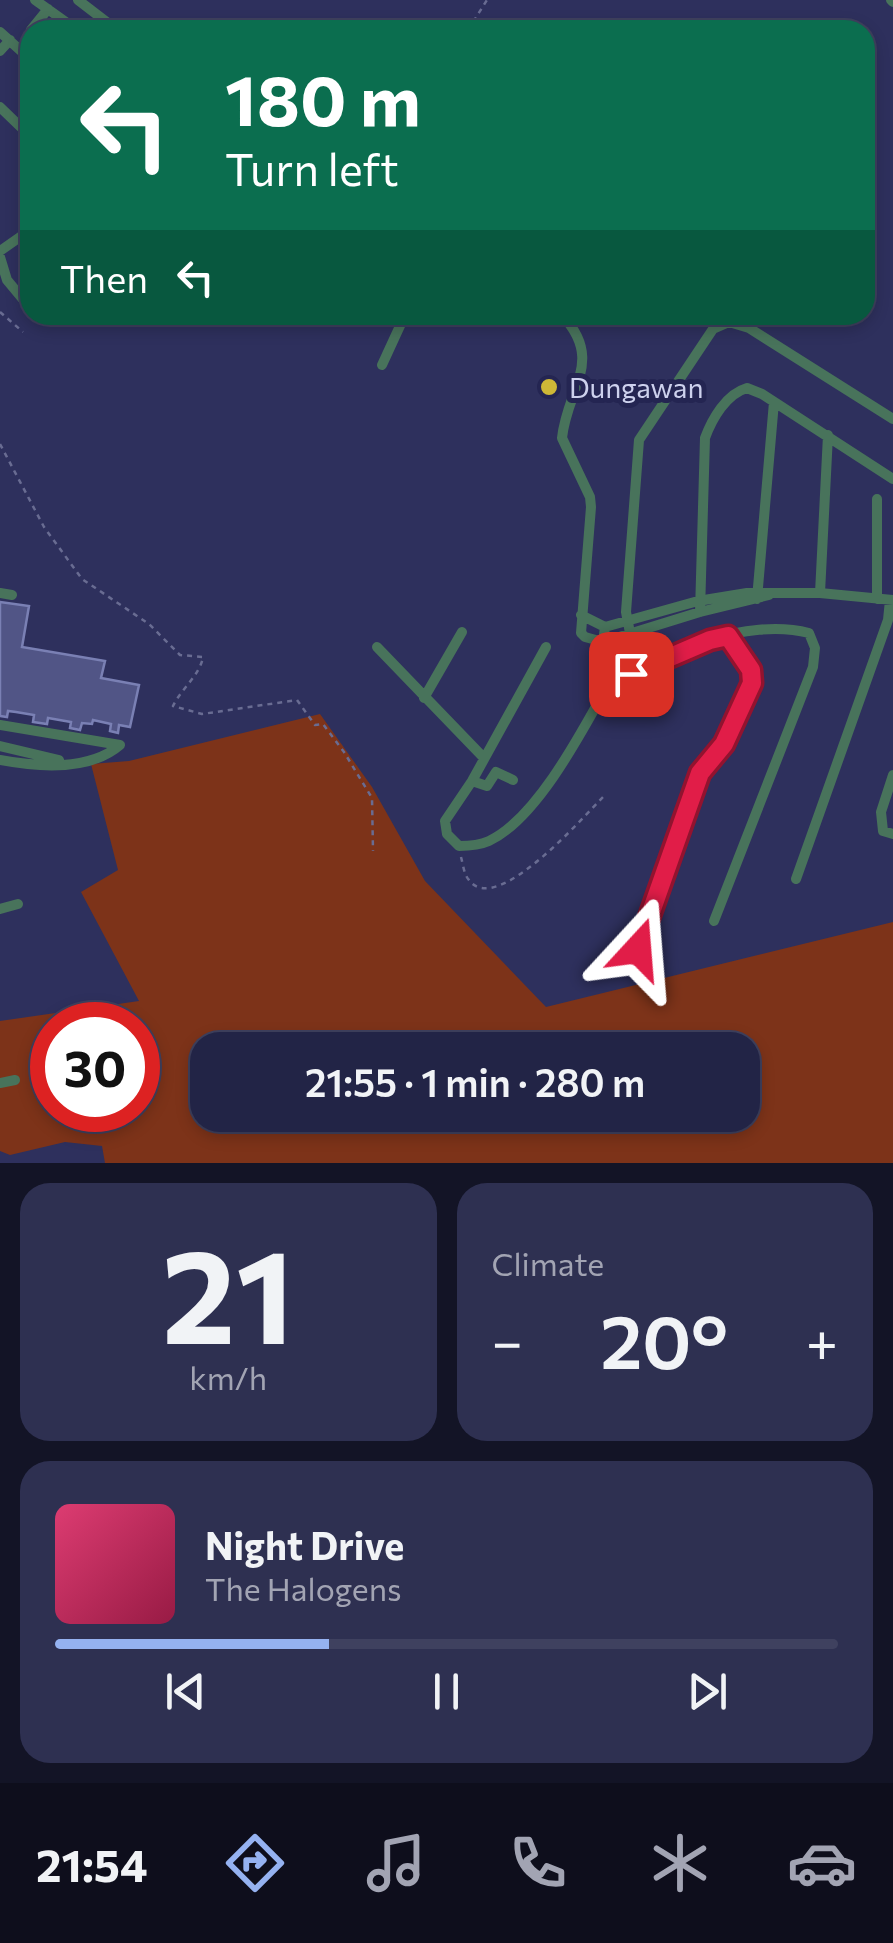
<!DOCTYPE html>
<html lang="en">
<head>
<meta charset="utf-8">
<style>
  body { margin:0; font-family:Commissioner,sans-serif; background:#2e3051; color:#f1f3f6; height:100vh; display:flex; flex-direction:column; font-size:38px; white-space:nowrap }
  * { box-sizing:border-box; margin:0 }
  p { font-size:32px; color:#a2a4b3 }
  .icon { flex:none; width:55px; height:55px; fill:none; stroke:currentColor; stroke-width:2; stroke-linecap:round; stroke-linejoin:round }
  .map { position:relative; height:1163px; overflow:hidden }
  .details { display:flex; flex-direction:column; gap:20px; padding:20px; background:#131426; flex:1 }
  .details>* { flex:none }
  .hud { position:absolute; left:20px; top:20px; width:855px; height:305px; border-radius:30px; box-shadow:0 5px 15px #0003,0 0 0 2px #3f415f; background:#0b6e4f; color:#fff; overflow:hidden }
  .speed { position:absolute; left:30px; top:1002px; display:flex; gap:20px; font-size:50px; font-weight:700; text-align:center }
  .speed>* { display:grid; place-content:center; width:130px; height:130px; border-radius:50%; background:#222446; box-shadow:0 5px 15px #0003,0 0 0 2px #3f415f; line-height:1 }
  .speed .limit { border:15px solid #d22; background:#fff; color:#111 }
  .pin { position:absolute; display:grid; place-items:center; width:85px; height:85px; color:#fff; margin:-42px; border-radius:20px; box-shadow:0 5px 15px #0006 }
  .me { position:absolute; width:110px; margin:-55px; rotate:19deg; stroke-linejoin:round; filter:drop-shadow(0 0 8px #0008) }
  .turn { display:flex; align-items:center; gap:35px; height:210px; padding:0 40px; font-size:45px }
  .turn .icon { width:130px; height:130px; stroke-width:2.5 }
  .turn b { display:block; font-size:70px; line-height:85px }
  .then { display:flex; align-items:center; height:95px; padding:0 40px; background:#0003; gap:20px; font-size:38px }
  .big { font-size:75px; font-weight:600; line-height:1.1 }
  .details .widget { flex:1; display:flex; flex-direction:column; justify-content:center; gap:15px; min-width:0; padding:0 35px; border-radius:30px; background:#2e3051 }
  .details .dial { align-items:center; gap:0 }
  .dial b { font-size:130px; line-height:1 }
  .song { display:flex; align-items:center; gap:30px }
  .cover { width:120px; height:120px; border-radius:15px; background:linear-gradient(135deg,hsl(340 70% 55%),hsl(340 70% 35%)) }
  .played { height:10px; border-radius:5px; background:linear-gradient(90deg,#95b2f1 35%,#3f415f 35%) }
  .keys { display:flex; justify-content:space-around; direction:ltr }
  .heat { display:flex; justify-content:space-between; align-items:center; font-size:55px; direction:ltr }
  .details .tiles { flex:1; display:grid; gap:20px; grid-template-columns:1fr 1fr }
  .widget:last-child { grid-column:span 2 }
  .trip { position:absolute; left:190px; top:1032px; width:570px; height:100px; border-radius:30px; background:#222446; box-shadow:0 5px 15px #0003,0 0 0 2px #3f415f; font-weight:600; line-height:100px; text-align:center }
  .menu { display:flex; height:160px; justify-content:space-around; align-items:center; background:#0e0e1c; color:#a2a4b3 }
  .menu .icon { width:70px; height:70px }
  .menu .current { color:#95b2f1 }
  .menu b { font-size:45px; color:#f1f3f6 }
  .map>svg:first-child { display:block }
</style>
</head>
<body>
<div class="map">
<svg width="893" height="1163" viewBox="0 0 893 1163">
  <rect width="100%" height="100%" fill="#2e305d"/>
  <!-- green -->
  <path fill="#7d3319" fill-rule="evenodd" d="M 320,714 L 372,787 L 425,881 L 546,1007 L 893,922 L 893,1163 L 105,1163 L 102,1146 L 65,1142 L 10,1155 L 0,1151 L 0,1021 L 139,1001 L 81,892 L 118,870 L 91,764 L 129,761 ZM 52,1025 L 138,1025 L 138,1110 L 52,1110 ZM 208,1050 L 742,1050 L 742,1115 L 208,1115 Z"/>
  <!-- building -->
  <path fill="#515586" stroke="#7a80b4" stroke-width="2.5" d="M 0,602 L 29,606 L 22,647 L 105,661 L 101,678 L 139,685 L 130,727 L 119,725 L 118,733 L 110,731 L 111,724 L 93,720 L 92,724 L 82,723 L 80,730 L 70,728 L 71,722 L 48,718 L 47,724 L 33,722 L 34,715 L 16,712 L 8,711 L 7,717 L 0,716 Z"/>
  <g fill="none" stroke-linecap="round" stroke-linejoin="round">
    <!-- path -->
    <path stroke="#696c92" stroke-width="2.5" stroke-dasharray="5 5" stroke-linecap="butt" d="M 468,30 L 487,0
      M 0,312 L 23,332
      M 0,444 L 44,527 L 82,579 L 149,624 L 180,655 L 203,657 C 200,675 181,689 173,706 L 202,714 L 297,700 L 315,725 L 323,724 L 344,752 L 372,798 L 373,851
      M 461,857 C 463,864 464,875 469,880 C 496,918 585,815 603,797"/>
    <!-- minor -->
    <path stroke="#48735b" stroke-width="10" d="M 35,0 L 77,30
      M 78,0 L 117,30
      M 891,0 L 893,2
      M 31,30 L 48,9
      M 0,32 L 30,59
      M 0,51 L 10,40
      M 0,107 L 30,136
      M 0,251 L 30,230
      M 0,257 L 7,280 L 27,304
      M 562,315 C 605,361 567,388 562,438 L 590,497 L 591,507 L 581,633 L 585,637 L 603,642 L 700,612 L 769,595
      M 382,365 L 405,315
      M 877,499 L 877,599
      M 0,593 L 12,595
      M 820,593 L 828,435
      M 757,599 L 774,402
      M 700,612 L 705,438 C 712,419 726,394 747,388 L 762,394 L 893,479
      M 581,615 L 605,627 L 698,601 L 747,593 L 820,593 L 893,600
      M 630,633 L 626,612 L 639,440 L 713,329 L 729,322 L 749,328 L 893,419
      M 377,647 L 484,758
      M 546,647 L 472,781 L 445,821 L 447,834 L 459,846 C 469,846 480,845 489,841 C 540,817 588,720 615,672 L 603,642 L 605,627
      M 615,672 C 640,680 684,648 709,640 C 740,630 778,625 809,633 L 815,648 L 813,667 L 714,921
      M 424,698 L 462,632
      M 0,725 L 120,745
      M 0,746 L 59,760
      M 0,760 C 37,767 90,771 120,745
      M 893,775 L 881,812 L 883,831 L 893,834
      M 472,781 L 487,786 L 496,772 L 513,780
      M 796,879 L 888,620 L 890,600
      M 0,909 L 18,904
      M 638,949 L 700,773 L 724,744 L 752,683 L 751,670 L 729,636
      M 0,1083 L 15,1080"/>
  </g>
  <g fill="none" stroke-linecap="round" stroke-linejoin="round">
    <defs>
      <path id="route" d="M 631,674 L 710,640 L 728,636 L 751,670 L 752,683 L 724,744 L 700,773 L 638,949"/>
    </defs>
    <!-- route casing -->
    <use href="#route" stroke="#92132f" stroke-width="25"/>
    <!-- route -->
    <use href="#route" stroke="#e11d48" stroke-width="18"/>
  </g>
  <!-- markers -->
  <circle fill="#ceb837" stroke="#242552" stroke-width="4" cx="549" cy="387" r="10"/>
  <g text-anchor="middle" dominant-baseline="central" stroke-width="10" stroke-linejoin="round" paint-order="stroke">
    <!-- poi labels -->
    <g font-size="28" fill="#cdd1ed" stroke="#242552" text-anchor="start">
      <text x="569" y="387">Dungawan</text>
    </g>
  </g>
</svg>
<div class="speed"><div class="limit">30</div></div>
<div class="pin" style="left:631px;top:674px;background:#d93025"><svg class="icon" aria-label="arrive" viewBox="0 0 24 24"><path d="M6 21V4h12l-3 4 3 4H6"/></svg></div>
<svg class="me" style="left:638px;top:949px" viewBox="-20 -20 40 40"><path d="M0-17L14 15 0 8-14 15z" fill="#e11d48" stroke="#fff" stroke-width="4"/></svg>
<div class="trip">21:55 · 1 min · 280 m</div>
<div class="hud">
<div class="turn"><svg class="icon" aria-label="left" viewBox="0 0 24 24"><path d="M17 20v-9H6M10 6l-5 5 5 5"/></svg><div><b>180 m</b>Turn left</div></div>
<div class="then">Then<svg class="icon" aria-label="left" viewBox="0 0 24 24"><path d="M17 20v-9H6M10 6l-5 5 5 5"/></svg></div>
</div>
</div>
<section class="details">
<div class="tiles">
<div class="widget dial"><b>21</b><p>km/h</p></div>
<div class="widget"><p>Climate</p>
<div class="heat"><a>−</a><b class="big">20°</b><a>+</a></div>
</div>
<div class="widget">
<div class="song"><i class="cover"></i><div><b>Night Drive</b><p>The Halogens</p></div></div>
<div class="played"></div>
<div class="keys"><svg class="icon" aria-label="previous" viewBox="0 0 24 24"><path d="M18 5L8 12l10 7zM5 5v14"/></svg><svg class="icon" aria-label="pause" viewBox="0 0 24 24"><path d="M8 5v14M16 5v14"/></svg><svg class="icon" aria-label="next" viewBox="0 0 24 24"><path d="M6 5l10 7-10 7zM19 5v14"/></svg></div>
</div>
</div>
</section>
<nav class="menu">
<b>21:54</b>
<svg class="icon current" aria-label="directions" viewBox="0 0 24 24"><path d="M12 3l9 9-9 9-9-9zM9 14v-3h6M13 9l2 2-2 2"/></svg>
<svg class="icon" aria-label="music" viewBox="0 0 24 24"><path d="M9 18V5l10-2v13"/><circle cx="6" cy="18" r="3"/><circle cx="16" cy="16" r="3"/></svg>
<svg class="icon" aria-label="phone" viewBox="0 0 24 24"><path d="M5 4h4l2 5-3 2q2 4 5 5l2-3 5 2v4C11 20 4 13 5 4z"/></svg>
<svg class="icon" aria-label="climate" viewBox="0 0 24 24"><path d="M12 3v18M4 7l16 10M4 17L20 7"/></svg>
<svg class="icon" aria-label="car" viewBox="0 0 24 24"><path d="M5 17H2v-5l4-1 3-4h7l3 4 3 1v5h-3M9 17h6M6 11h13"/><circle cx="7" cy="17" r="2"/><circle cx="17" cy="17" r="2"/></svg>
</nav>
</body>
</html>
